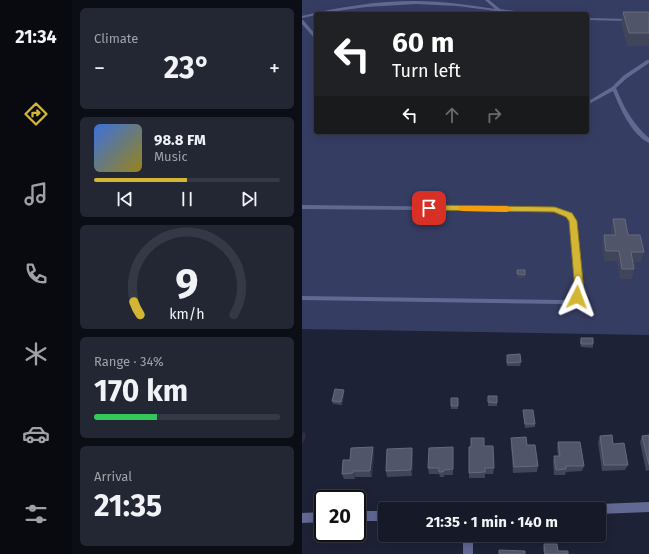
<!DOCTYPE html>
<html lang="en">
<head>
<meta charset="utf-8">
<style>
  body { margin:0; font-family:"Fira Sans",sans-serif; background:#232734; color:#f1f3f6; height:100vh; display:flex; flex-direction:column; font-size:15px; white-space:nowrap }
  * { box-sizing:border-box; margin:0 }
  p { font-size:13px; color:#9ea1a8 }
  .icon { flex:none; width:22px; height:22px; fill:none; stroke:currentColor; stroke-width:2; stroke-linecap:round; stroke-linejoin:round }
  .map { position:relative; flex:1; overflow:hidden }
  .drawer { display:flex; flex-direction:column; gap:8px; padding:8px; background:#0c0e16; width:230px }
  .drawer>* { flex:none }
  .top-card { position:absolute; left:12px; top:12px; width:275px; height:122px; border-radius:4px; box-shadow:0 2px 10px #0003,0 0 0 1px #353845; background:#202124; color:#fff; overflow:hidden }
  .speed { position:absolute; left:12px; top:490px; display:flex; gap:8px; font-size:20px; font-weight:700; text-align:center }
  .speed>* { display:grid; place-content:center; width:52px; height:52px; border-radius:50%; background:#161a28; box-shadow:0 2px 10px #0003,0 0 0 1px #353845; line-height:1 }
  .speed .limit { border:2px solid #111; border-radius:6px; background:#fff; color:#111 }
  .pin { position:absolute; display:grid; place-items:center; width:34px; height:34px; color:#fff; margin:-17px; border-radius:8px; box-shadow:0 2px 6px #0006 }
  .me { position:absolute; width:44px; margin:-22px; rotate:3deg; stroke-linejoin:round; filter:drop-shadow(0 0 3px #0008) }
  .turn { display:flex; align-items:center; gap:14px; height:84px; padding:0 12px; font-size:18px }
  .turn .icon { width:52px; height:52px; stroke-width:2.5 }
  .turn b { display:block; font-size:28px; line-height:34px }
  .lanes { display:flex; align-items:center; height:38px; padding:0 12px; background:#0003; justify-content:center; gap:20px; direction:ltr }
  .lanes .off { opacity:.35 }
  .big { font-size:30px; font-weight:700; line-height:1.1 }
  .drawer .tile { flex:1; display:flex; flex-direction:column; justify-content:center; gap:6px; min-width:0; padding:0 14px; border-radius:6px; background:#232734 }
  .drawer .dial { align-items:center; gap:0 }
  .dial svg { height:104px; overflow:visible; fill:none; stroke:#353845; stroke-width:7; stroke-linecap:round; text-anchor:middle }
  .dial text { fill:#f1f3f6; stroke:none }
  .song { display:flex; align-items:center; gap:12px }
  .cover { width:48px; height:48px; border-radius:6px; background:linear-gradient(135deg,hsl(220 70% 55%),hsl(50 70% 35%)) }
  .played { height:4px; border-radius:2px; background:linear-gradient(90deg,#d4b635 50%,#353845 50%) }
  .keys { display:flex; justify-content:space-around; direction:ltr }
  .heat { display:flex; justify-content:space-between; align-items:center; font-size:22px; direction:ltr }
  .charge { height:6px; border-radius:3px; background:linear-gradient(90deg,#34c759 34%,#353845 0) }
  .trip { position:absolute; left:76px; top:502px; width:228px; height:40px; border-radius:4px; background:#161a28; box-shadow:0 2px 10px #0003,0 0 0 1px #353845; font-weight:700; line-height:40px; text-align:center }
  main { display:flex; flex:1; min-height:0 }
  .tabs { display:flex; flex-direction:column; width:72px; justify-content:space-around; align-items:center; background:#090a10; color:#9ea1a8 }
  .tabs .icon { width:28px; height:28px }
  .tabs .active { color:#d4b635 }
  .tabs b { font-size:18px; color:#f1f3f6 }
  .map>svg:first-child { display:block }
</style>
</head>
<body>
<main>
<nav class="tabs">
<b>21:34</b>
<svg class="icon active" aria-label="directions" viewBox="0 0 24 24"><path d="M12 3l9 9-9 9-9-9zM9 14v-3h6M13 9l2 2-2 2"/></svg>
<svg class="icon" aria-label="music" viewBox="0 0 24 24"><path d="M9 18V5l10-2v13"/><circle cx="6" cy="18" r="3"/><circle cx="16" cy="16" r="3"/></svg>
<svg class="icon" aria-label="phone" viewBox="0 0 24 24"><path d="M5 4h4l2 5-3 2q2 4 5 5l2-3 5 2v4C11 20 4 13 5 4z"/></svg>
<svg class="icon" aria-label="climate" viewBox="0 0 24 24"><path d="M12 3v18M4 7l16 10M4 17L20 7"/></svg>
<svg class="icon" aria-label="car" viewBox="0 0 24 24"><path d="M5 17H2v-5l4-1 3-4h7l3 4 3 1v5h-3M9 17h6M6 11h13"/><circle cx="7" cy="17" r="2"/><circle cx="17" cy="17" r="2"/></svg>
<svg class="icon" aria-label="filters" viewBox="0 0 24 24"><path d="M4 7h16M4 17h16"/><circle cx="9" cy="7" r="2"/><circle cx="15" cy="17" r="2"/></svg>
</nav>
<section class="drawer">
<div class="tile"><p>Climate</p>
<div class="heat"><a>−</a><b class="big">23°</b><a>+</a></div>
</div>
<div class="tile">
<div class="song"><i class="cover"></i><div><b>98.8 FM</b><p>Music</p></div></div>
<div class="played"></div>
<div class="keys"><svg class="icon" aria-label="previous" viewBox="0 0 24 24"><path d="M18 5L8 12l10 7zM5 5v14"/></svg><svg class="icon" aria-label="pause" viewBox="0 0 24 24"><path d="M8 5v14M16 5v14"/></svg><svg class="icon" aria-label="next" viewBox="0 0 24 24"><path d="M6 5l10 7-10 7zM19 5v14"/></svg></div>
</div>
<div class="tile dial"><svg viewBox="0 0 100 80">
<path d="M14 69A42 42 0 1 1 86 69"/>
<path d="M14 69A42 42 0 0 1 9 59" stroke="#d4b635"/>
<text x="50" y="56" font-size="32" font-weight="700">9</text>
<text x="50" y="72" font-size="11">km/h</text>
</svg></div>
<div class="tile"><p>Range · 34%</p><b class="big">170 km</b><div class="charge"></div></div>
<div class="tile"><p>Arrival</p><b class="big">21:35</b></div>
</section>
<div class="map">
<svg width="347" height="554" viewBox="0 0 347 554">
  <rect width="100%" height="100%" fill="#1e2236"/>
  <!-- green -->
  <path fill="#363d62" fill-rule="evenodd" d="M 0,0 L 347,0 L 347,335 L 0,329 ZM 14,14 L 285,14 L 285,132 L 14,132 Z"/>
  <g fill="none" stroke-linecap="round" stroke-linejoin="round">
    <!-- service -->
    <path fill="#616993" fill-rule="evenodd" d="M 183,0 L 187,0 L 198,9 L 227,13 L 229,14 L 216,14 L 197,12 L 197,14 L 193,14 L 194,11 L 155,6 L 114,4 L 64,7 L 14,14 L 14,15 L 0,18 L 0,16 C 37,7 75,1 113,1 C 140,1 167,5 193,9 Z
      M 285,18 L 327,19 L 329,20 L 327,21 L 285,20 Z
      M 0,20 L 1,20 L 14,35 L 14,39 L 13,39 L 0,24 Z
      M 345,60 L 347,60 L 347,63 L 325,78 L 314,88 C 322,108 331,124 347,138 L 347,143 C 329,134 318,108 311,91 L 285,105 L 285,102 L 310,87 L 321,76 Z
      M 0,205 L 255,208 L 269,214 L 274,221 L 281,291 C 276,300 272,303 262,304 L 0,300 L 0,296 L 262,300 L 269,297 L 275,291 L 268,221 L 265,216 L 252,211 L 0,209 Z"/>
    <!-- minor -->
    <path fill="#616993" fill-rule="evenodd" d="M 347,502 L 347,512 L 297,514 L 297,509 L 292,509 L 293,505 L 297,504 Z
      M 55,511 L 83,511 L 83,521 L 55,521 Z
      M 21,512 L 21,522 L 0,523 L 0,513 Z
      M 161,535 L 171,535 L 171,554 L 161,554 Z"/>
  </g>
  <!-- wall -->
  <path fill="#40455a" d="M 321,12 L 347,12 L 347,46 L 325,46 L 319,24 Z
    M 311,219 L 342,252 L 339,262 L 331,262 L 332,269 L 330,279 L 318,279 L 315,261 L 302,261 L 300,245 L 302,235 L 310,235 L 309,229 Z
    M 215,270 L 223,275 L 222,278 L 215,278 Z
    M 279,338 L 291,344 L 291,348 L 279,347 L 278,342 Z
    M 205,355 L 219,362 L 218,366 L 205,366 Z
    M 42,390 L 42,393 L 40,405 L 31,404 L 30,401 Z
    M 186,396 L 195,396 L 195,406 L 186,406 Z
    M 149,398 L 156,398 L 156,409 L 149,409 Z
    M 221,410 L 233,424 L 233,427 L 223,428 L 221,414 Z
    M 347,435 L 347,470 L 344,471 L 338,442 L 340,436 Z
    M 298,436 L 311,444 L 326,465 L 323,470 L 300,471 L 296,442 Z
    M 209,438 L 225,445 L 236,466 L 235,472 L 211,473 L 209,444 Z
    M 256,442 L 282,466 L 280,471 L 264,472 L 263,475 L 252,475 L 251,462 L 252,456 L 256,456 L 255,448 Z
    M 182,446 L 192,468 L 191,474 L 183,474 L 183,478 L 167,478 L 167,447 Z
    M 151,447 L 151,475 L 142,475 L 142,477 L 138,477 L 137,474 L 127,474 L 126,468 Z
    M 110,448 L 111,454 L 110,476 L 85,477 L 84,471 Z
    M 72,453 L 70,477 L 53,477 L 53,479 L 42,479 L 40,474 L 48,460 Z
    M 242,544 L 256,551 L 266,554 L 242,554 L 241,549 Z"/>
  <!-- shaded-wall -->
  <path fill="#2c3045" d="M 42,390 L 42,393 L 40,405 L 39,402 Z
    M 2,431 L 4,437 L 0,445 L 0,434 Z
    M 71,447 L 72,453 L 70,477 L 68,471 Z
    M 110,448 L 111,454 L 110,476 L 109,470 Z
    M 51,471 L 53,477 L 53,479 L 51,473 Z"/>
  <!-- building -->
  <path fill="#515569" stroke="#666a7d" d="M 321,12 L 347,12 L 347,33 L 327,33 Z
    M 311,219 L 323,219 L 326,235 L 338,235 L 342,252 L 329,252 L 332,269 L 320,269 L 317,251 L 304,251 L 302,235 L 314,235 Z
    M 215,270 L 223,270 L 223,275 L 215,274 Z
    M 279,338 L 291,338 L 291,344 L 279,344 Z
    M 218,354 L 219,362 L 205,363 L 205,355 Z
    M 33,389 L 42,390 L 39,402 L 30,401 Z
    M 186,396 L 195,396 L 195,403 L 186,402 Z
    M 149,398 L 156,398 L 156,406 L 149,406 Z
    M 221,410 L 231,410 L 233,424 L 223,424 Z
    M 310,435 L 311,444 L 322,443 L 326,465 L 302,465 L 298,436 Z
    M 347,435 L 347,465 L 340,436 Z
    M 224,437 L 225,445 L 233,445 L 236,466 L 212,467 L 209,438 Z
    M 169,438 L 182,438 L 182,446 L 191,446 L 192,468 L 183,468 L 183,472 L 167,473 L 167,447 L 169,447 Z
    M 256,442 L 278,442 L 282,466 L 264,466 L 264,469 L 254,470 L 252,456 L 258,456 Z
    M 71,447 L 68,471 L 51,471 L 51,473 L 40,474 L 41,460 L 48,460 L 49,448 Z
    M 151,447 L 151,469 L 142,470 L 141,472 L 137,472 L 137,468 L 126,468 L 127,448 Z
    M 110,448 L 109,470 L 84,471 L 85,449 Z
    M 242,544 L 255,544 L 256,551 L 266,551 L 266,554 L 243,554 Z
    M 197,550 L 223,551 L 223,554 L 197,554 Z"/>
  <!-- route -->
  <path fill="#d4b635" stroke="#8a7622" d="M 127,205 L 253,207 L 270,213 L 275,221 L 282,291 L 279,299 L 275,300 L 271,297 L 273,291 L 267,221 L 264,217 L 252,212 L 124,210 L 123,208 L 124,206 Z"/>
  <!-- slow -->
  <path fill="#f59e0b" d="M 157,206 L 205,206 L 210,209 L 205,212 L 160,211 L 157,210 L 156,208 Z"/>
</svg>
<div class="speed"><div class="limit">20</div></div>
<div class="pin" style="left:127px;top:208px;background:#d93025"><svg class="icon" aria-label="arrive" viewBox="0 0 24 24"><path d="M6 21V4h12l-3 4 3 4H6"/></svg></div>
<svg class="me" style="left:275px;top:297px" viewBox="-20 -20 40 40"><path d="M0-17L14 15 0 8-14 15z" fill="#d4b635" stroke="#fff" stroke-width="4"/></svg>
<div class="trip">21:35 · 1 min · 140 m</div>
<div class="top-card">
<div class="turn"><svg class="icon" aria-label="left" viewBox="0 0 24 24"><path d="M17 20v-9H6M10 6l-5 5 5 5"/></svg><div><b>60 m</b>Turn left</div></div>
<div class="lanes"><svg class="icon" aria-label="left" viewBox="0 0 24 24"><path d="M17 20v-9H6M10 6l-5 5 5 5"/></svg><svg class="icon off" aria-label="ahead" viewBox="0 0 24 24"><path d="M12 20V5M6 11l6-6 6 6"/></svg><svg class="icon off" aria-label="right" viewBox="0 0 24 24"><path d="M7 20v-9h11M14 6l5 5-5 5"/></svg></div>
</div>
</div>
</main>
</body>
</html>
